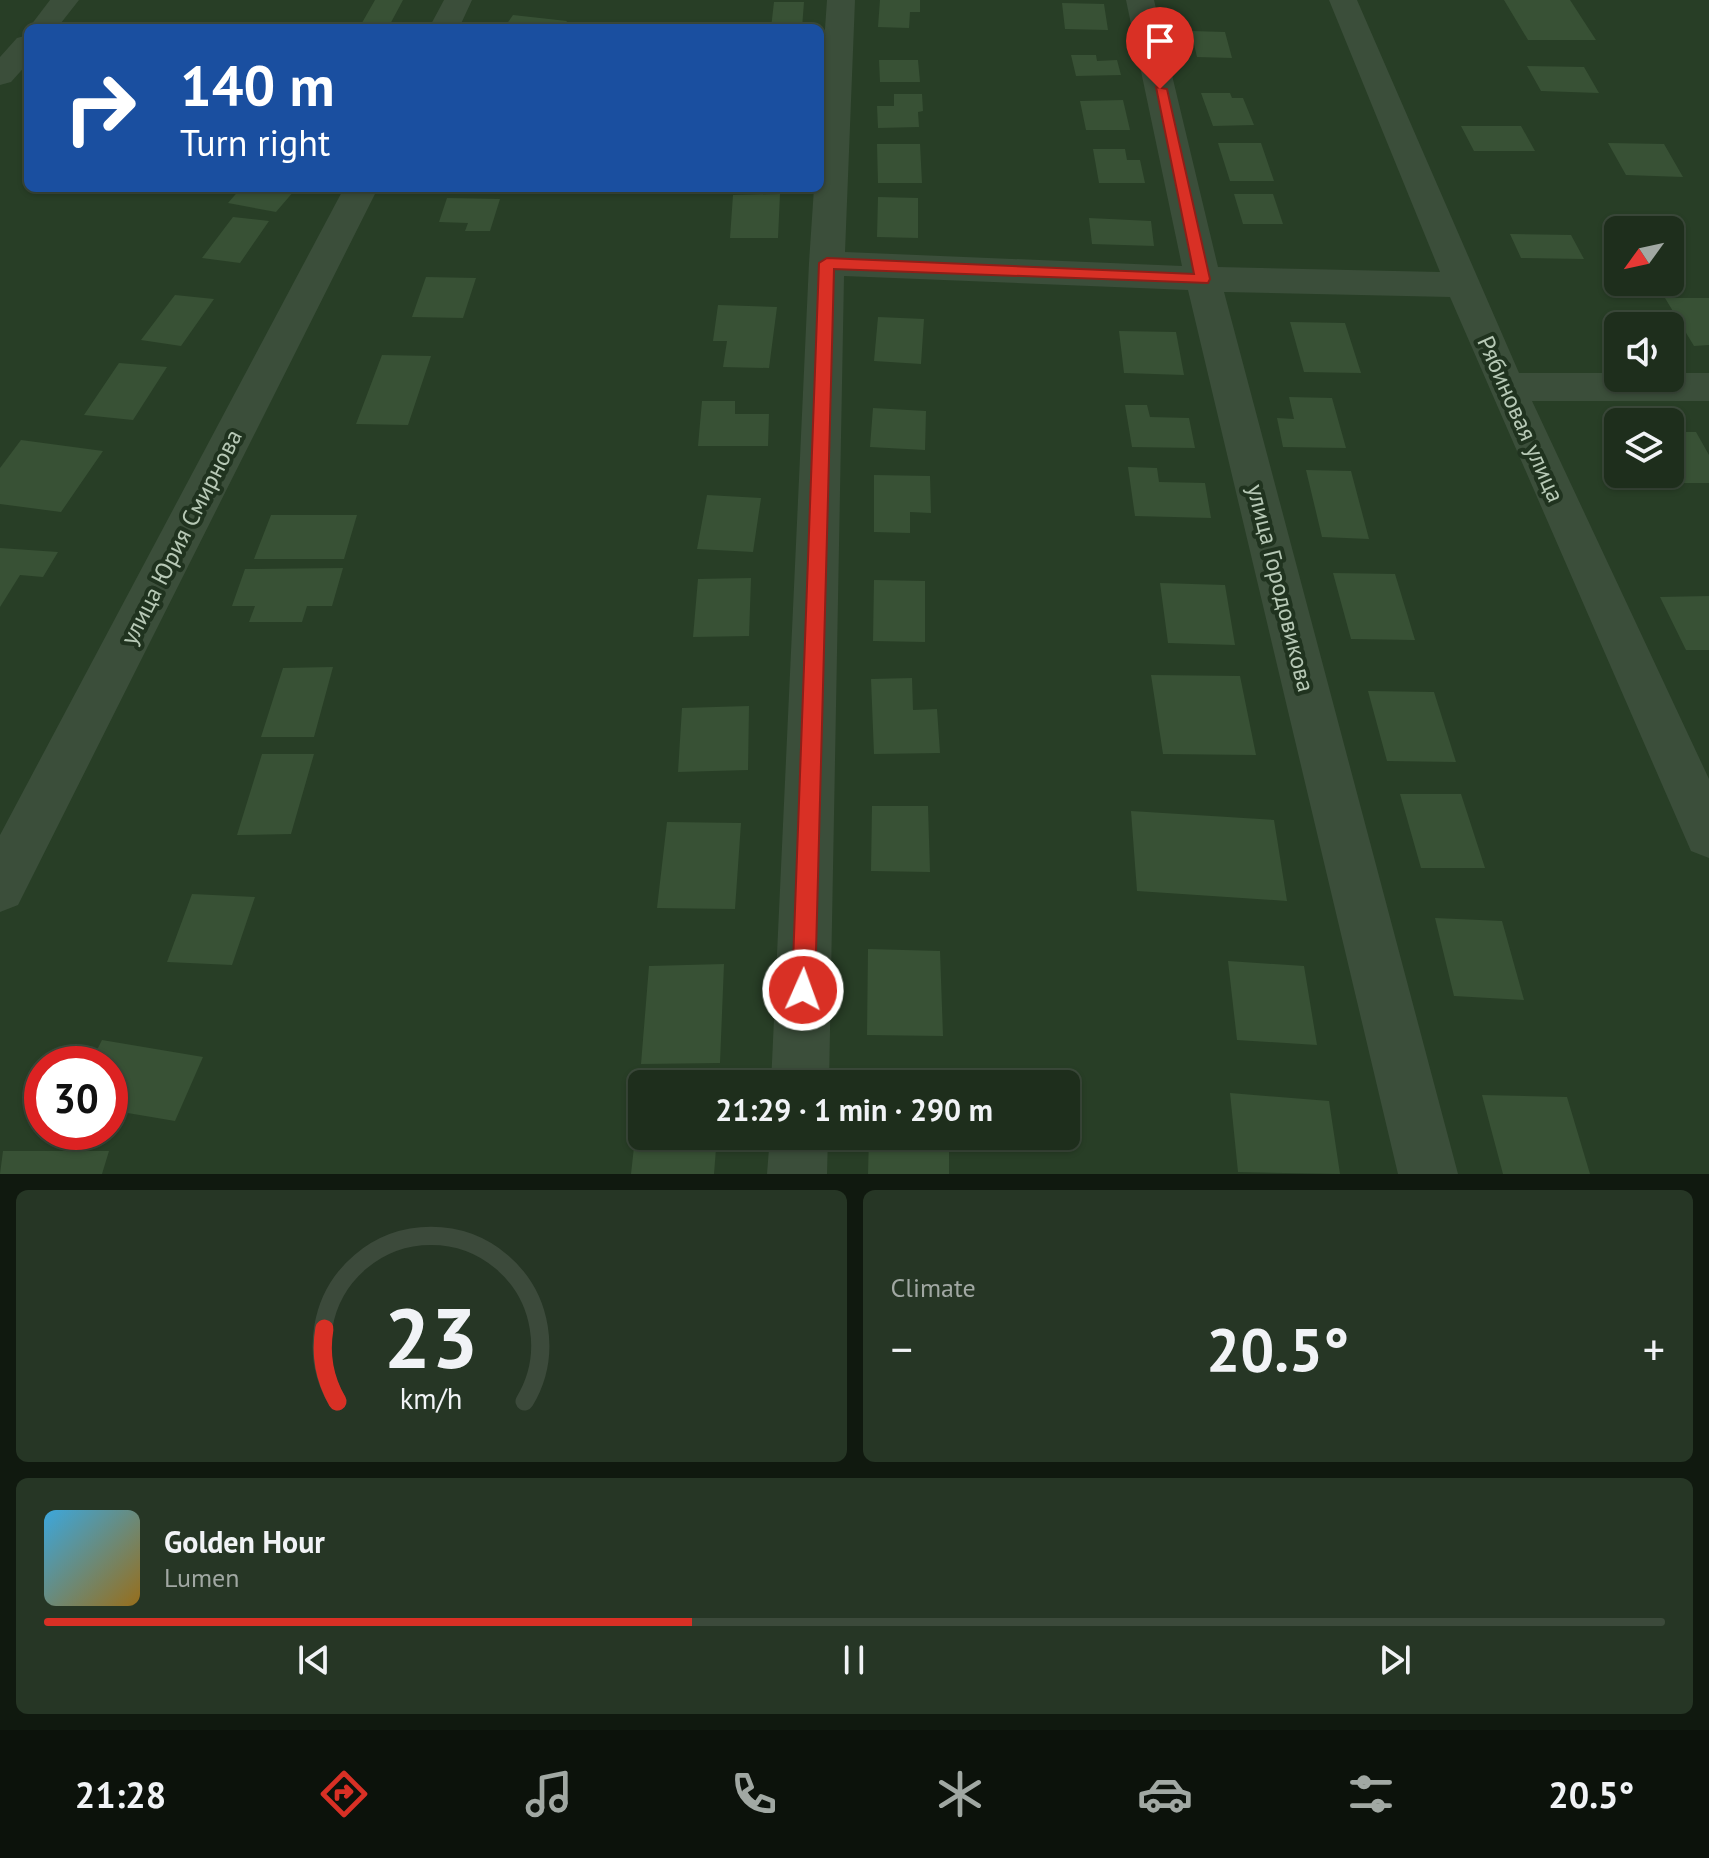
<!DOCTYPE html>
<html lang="en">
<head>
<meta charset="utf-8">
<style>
  body { margin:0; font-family:"PT Sans",sans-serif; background:#263625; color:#f1f3f6; height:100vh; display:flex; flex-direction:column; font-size:30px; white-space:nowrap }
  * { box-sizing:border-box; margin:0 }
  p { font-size:26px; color:#a1a8a3 }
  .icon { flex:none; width:44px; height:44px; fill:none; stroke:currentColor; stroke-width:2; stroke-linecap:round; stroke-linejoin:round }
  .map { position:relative; height:1174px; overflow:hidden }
  .panel { display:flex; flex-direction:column; gap:16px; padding:16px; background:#10190f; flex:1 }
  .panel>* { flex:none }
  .top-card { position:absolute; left:24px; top:24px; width:800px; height:168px; border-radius:12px; box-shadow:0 2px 6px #0004,0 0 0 2px #3c4a3b; background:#1a4fa0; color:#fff; overflow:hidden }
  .needle { width:52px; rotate:237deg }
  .controls { position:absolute; left:1604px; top:216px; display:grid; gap:16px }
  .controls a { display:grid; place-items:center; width:80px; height:80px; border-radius:12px; background:#1e2e1c; box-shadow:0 2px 6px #0004,0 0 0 2px #3c4a3b; font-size:40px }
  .speed { position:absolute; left:24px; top:1046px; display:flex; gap:16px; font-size:40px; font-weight:700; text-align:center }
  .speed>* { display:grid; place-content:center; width:104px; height:104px; border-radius:50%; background:#1e2e1c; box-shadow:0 2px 6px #0004,0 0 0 2px #3c4a3b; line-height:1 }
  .speed .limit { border:12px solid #d22; background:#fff; color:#111 }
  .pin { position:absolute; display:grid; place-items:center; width:68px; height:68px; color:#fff; margin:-82px -34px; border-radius:50% 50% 50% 0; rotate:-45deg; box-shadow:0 0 8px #0007 }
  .pin .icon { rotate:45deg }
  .me { position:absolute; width:88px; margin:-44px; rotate:2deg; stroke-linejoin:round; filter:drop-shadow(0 0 6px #0008) }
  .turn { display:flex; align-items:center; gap:28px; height:168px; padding:0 24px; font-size:36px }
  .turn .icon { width:104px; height:104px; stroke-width:2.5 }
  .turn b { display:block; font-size:56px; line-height:68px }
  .big { font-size:60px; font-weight:700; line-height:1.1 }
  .panel .tile { flex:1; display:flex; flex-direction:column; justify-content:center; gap:12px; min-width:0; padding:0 28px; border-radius:12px; background:#263625 }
  .panel .dial { align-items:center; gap:0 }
  .dial svg { height:208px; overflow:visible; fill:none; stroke:#3c4a3b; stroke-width:7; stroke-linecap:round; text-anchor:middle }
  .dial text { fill:#f1f3f6; stroke:none }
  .song { display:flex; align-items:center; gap:24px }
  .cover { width:96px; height:96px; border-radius:12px; background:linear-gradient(135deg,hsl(200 70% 55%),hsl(40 70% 35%)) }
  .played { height:8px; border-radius:4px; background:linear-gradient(90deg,#d93025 40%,#3c4a3b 40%) }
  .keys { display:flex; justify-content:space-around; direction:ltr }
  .heat { display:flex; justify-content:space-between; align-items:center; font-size:44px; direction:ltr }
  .panel .tiles { flex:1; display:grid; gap:16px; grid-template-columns:1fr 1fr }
  .tile:last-child { grid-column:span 2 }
  .trip { position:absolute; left:628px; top:1070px; width:452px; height:80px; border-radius:12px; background:#1e2e1c; box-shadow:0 2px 6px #0004,0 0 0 2px #3c4a3b; font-weight:700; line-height:80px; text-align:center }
  .dock { display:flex; height:128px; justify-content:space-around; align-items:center; background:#0c120b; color:#a1a8a3 }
  .dock .icon { width:56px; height:56px }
  .dock .on { color:#d93025 }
  .dock b { font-size:36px; color:#f1f3f6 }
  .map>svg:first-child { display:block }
</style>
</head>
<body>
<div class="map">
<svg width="1709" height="1174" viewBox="0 0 1709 1174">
  <rect width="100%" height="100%" fill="#283e26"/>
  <!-- building -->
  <path fill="#385135" d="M 375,0 L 403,0 L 388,28 L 359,28 Z
    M 880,0 L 920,0 L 920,12 L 910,12 L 909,28 L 878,27 Z
    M 1504,0 L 1570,0 L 1596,40 L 1528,40 Z
    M 774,2 L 804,2 L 802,28 L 771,28 Z
    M 1062,3 L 1104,4 L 1108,30 L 1065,29 Z
    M 513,15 L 567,21 L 563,28 L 504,28 Z
    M 1191,31 L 1225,32 L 1232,58 L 1197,57 Z
    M 1071,55 L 1096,55 L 1097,61 L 1117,60 L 1121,75 L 1076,76 Z
    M 879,60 L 918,60 L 920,82 L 880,82 Z
    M 1527,66 L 1584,67 L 1599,93 L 1541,91 Z
    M 1201,93 L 1230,93 L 1232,98 L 1243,98 L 1254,125 L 1213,126 Z
    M 894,94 L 922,94 L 923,111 L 918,112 L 919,127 L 878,128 L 877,106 L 894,106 Z
    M 1123,100 L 1130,130 L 1086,130 L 1080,101 Z
    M 1461,126 L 1521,126 L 1535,151 L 1474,151 Z
    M 1218,143 L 1261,143 L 1274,181 L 1230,181 Z
    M 1608,143 L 1664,144 L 1683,177 L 1626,175 Z
    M 877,144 L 920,144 L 922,183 L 878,183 Z
    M 1093,149 L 1125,149 L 1127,160 L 1140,160 L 1145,183 L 1099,183 Z
    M 241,188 L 281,188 L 294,191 L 276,212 L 228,203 Z
    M 780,194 L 778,238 L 730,238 L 733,195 Z
    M 1234,194 L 1273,194 L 1283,224 L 1243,224 Z
    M 878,197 L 918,198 L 918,238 L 877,237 Z
    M 447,198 L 500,199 L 490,231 L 465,231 L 468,223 L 439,222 Z
    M 233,217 L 269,221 L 240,263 L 202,258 Z
    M 1089,218 L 1151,221 L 1154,246 L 1092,244 Z
    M 1510,234 L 1571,235 L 1584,259 L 1521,258 Z
    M 426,277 L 476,278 L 463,318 L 412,317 Z
    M 175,295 L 214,299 L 181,346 L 141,340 Z
    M 1665,298 L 1709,298 L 1709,345 L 1694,346 Z
    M 718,305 L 777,307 L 769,368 L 723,367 L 727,341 L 713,341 Z
    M 878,317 L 924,319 L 921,364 L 874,361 Z
    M 1290,322 L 1345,323 L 1361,373 L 1304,372 Z
    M 1119,331 L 1176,332 L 1184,375 L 1124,373 Z
    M 382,355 L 431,356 L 408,425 L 356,424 Z
    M 119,363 L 167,367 L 133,420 L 84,415 Z
    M 1289,397 L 1332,398 L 1346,448 L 1283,447 L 1277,418 L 1294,419 Z
    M 702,401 L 735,401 L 735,414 L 769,414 L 768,446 L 698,446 Z
    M 1125,405 L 1147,405 L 1150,417 L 1189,418 L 1195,448 L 1132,447 Z
    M 873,408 L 926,411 L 925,450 L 870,447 Z
    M 1670,432 L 1696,432 L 1709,455 L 1709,483 L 1651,483 L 1646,474 L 1670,474 Z
    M 21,440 L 103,451 L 61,512 L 0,504 L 0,468 Z
    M 1128,467 L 1157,468 L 1159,482 L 1205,483 L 1211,518 L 1135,516 Z
    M 1306,470 L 1351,471 L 1369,539 L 1322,537 Z
    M 874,475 L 930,476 L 931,513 L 910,512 L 910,533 L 874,532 Z
    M 707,495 L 761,498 L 753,552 L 697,549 Z
    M 271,515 L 357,515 L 344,559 L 254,559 Z
    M 0,548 L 58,552 L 43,577 L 20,575 L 0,607 Z
    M 343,568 L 332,606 L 307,606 L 302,622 L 249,622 L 255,606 L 232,606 L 245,569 Z
    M 1333,573 L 1395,574 L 1415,640 L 1351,639 Z
    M 751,578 L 749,636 L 693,637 L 698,579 Z
    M 874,580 L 925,581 L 925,642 L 873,641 Z
    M 1160,583 L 1225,585 L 1235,645 L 1168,643 Z
    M 1709,596 L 1709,650 L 1686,650 L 1660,597 Z
    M 333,667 L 314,737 L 261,737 L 283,668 Z
    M 1151,675 L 1240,676 L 1256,755 L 1163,754 Z
    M 912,678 L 913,710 L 937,709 L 940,753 L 874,754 L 871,679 Z
    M 1368,691 L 1434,692 L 1456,762 L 1387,761 Z
    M 749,706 L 748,770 L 678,772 L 682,708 Z
    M 262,754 L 314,754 L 291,834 L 237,835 Z
    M 1400,794 L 1461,794 L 1485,868 L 1421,868 Z
    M 872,806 L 928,806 L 930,872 L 871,871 Z
    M 1131,811 L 1274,820 L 1287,901 L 1137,891 Z
    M 667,822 L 741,823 L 735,909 L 657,908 Z
    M 192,894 L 255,897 L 232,965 L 167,962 Z
    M 1435,918 L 1502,921 L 1524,1000 L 1454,996 Z
    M 868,949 L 940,951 L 943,1036 L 867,1035 Z
    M 1228,961 L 1304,966 L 1317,1045 L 1237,1040 Z
    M 724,964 L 720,1063 L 641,1064 L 649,966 Z
    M 102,1040 L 203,1057 L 175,1121 L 110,1110 L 110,1064 L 90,1064 Z
    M 1230,1093 L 1329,1101 L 1340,1174 L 1238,1172 Z
    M 1482,1095 L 1567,1097 L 1590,1174 L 1503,1174 Z
    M 636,1129 L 642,1129 L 642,1136 L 717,1136 L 714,1174 L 631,1174 Z
    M 869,1136 L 949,1136 L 949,1174 L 868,1174 Z
    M 3,1151 L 109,1151 L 102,1174 L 0,1174 Z"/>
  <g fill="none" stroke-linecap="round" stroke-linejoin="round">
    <!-- street -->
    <path fill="#3b4e3a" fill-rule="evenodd" d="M 50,0 L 79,0 L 57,28 L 28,29 Z
      M 444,0 L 472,0 L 459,28 L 429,28 Z
      M 827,0 L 855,0 L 845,252 L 1182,266 L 1126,0 L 1154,0 L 1218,267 L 1440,272 L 1329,0 L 1357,0 L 1519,373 L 1618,373 L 1618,378 L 1670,378 L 1670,373 L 1709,373 L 1709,401 L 1532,401 L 1709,779 L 1709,858 L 1691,851 L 1450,297 L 1224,292 L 1458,1174 L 1398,1174 L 1188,290 L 844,276 L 829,1084 L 771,1084 L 809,263 L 814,188 L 820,188 L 820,101 Z
      M 28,35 L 28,63 L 11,82 L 0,85 L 0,57 L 17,38 Z
      M 344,188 L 378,188 L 18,905 L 0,912 L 0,835 Z
      M 770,1136 L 828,1136 L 827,1174 L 767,1174 Z"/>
  </g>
  <!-- route -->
  <path fill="#d93025" stroke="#8d1f18" stroke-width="2" d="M 1156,87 L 1167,89 L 1210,279 L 1208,283 L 834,269 L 815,990 L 811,998 L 803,1001 L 795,998 L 792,990 L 819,263 L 827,258 L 1194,274 Z"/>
  <g text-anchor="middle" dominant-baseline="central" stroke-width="8" stroke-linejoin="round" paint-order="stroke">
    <!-- street labels -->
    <g font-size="24" fill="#b7c9b6" stroke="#20331f">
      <text transform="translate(1521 419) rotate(66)">Рябиновая улица</text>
      <text transform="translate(181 537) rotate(-63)">улица Юрия Смирнова</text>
      <text transform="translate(1281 588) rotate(76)">улица Городовикова</text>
    </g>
  </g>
</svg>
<div class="controls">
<a><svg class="needle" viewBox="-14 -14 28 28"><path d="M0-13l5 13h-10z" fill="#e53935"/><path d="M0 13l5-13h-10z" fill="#a1a8a3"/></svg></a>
<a><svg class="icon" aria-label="sound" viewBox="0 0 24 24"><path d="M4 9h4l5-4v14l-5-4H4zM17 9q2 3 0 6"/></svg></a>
<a><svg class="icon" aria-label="layers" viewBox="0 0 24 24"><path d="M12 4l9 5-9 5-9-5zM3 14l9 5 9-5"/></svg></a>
</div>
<div class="speed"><div class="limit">30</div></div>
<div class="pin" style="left:1160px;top:89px;background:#d93025"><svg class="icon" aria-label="arrive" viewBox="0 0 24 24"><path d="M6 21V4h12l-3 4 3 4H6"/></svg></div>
<svg class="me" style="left:803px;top:990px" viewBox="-20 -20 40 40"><circle r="17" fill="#d93025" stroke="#fff" stroke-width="3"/><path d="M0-11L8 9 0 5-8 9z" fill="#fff"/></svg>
<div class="trip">21:29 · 1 min · 290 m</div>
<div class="top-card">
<div class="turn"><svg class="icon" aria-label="right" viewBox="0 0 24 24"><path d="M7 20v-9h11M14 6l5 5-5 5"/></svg><div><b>140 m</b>Turn right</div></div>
</div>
</div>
<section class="panel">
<div class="tiles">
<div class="tile dial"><svg viewBox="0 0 100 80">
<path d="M14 69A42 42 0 1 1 86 69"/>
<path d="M14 69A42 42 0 0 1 9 41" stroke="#d93025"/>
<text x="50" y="56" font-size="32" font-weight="700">23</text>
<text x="50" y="72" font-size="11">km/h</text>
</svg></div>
<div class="tile"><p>Climate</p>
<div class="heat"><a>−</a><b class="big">20.5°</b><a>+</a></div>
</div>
<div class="tile">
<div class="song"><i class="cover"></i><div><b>Golden Hour</b><p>Lumen</p></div></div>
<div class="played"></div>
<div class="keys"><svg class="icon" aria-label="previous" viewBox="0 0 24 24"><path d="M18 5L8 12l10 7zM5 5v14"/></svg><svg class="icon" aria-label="pause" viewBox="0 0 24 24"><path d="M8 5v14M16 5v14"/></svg><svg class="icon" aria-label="next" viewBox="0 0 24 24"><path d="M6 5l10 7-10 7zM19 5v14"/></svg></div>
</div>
</div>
</section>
<nav class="dock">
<b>21:28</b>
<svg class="icon on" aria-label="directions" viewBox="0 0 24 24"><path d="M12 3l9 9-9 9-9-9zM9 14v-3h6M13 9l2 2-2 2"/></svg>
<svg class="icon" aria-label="music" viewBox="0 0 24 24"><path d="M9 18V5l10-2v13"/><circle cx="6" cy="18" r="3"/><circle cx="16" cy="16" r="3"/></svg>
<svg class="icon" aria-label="phone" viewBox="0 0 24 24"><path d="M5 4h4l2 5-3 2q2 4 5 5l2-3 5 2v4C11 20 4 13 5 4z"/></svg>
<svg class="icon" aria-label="climate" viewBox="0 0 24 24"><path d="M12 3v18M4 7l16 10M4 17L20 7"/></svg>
<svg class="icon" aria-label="car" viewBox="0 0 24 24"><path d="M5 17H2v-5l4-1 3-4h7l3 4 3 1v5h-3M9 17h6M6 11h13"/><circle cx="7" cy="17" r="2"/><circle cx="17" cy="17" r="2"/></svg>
<svg class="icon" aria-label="filters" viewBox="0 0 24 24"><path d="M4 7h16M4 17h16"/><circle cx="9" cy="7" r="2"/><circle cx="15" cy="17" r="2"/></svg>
<b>20.5°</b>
</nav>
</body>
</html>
